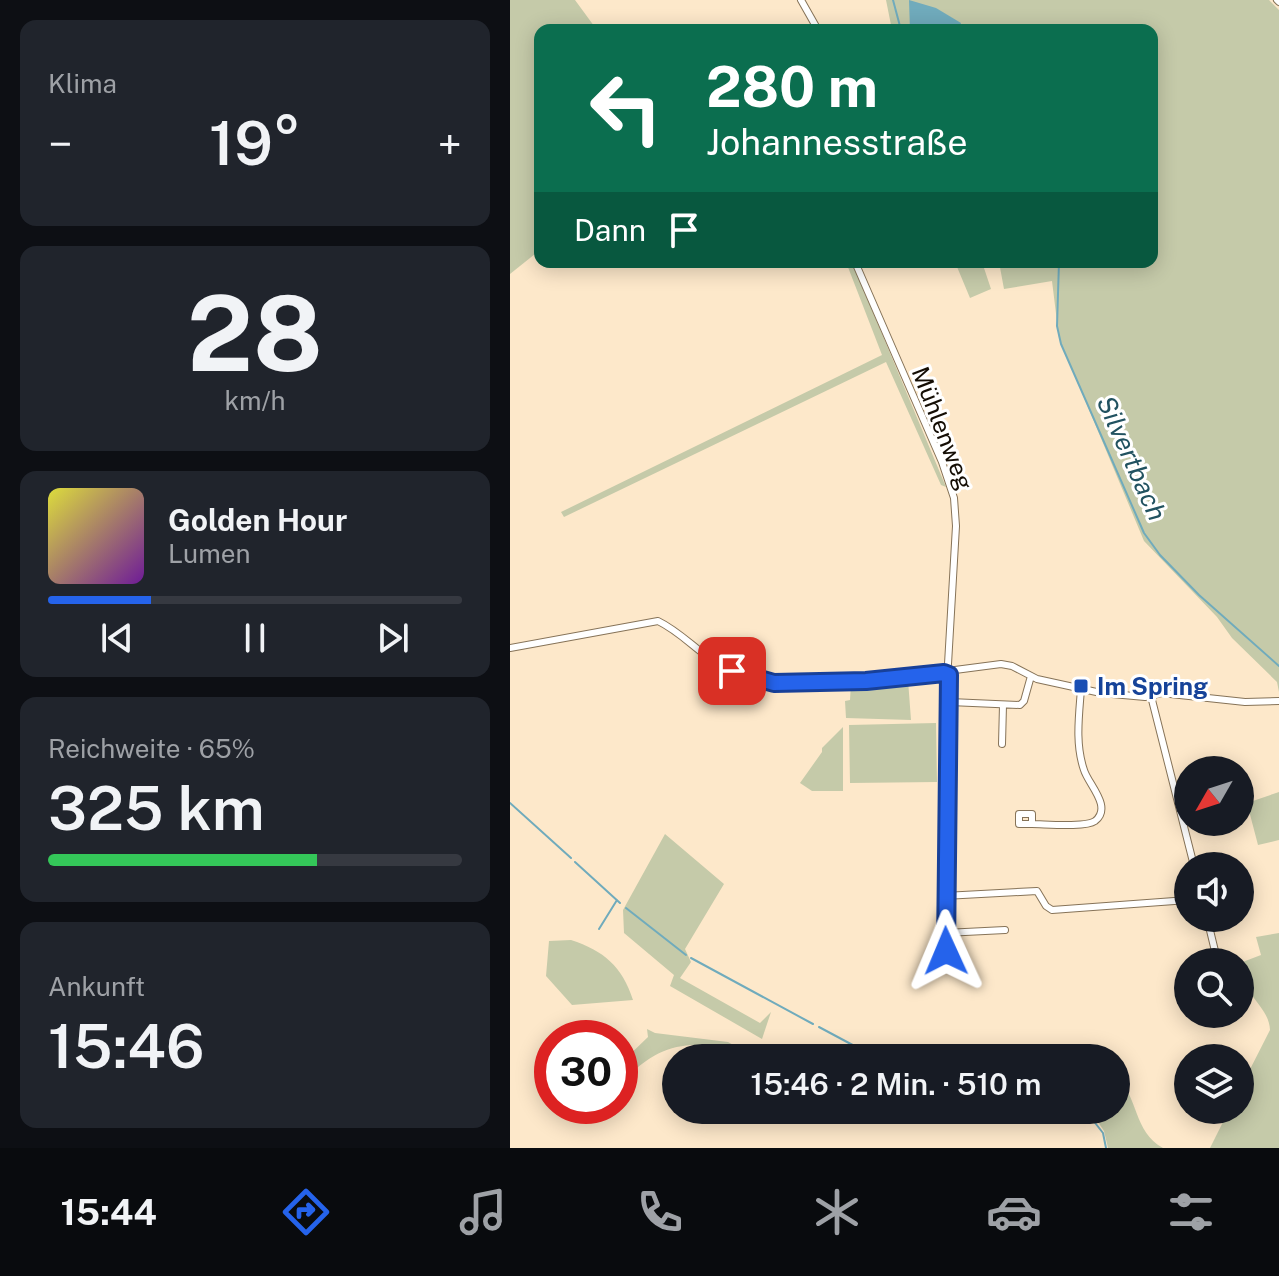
<!DOCTYPE html>
<html lang="de">
<head>
<meta charset="utf-8">
<style>
  body { margin:0; font-family:"Public Sans",sans-serif; background:#20242c; color:#f1f3f6; height:100vh; display:flex; flex-direction:column; font-size:30px; white-space:nowrap }
  * { box-sizing:border-box; margin:0 }
  p { font-size:26px; color:#9ea1a6 }
  .icon { flex:none; width:44px; height:44px; fill:none; stroke:currentColor; stroke-width:2; stroke-linecap:round; stroke-linejoin:round }
  .map { position:relative; flex:1; overflow:hidden }
  .side { display:flex; flex-direction:column; gap:20px; padding:20px; background:#0d0f14; width:510px }
  .side>* { flex:none }
  .hud { position:absolute; left:24px; top:24px; width:624px; height:244px; border-radius:16px; box-shadow:0 4px 20px #0003; background:#0b6e4f; color:#fff; overflow:hidden }
  .needle { width:52px; rotate:231deg }
  .tools { position:absolute; left:664px; top:756px; display:grid; gap:16px }
  .tools a { display:grid; place-items:center; width:80px; height:80px; border-radius:50%; background:#171b24; box-shadow:0 4px 20px #0003; font-size:40px }
  .speed { position:absolute; left:24px; top:1020px; display:flex; gap:16px; font-size:40px; font-weight:700; text-align:center }
  .speed>* { display:grid; place-content:center; width:104px; height:104px; border-radius:50%; background:#171b24; box-shadow:0 4px 20px #0003; line-height:1 }
  .speed .limit { border:12px solid #d22; background:#fff; color:#111 }
  .pin { position:absolute; display:grid; place-items:center; width:68px; height:68px; color:#fff; margin:-34px; border-radius:16px; box-shadow:0 4px 12px #0006 }
  .me { position:absolute; width:88px; margin:-44px; rotate:359deg; stroke-linejoin:round; filter:drop-shadow(0 0 6px #0008) }
  .turn { display:flex; align-items:center; gap:28px; height:168px; padding:0 40px; font-size:36px }
  .turn .icon { width:104px; height:104px; stroke-width:2.5 }
  .turn b { display:block; font-size:56px; line-height:68px }
  .then { display:flex; align-items:center; height:76px; padding:0 40px; background:#0003; gap:16px; font-size:30px }
  .big { font-size:60px; font-weight:600; line-height:1.1 }
  .side .widget { flex:1; display:flex; flex-direction:column; justify-content:center; gap:12px; min-width:0; padding:0 28px; border-radius:16px; background:#20242c }
  .side .dial { align-items:center; gap:0 }
  .dial b { font-size:104px; line-height:1 }
  .song { display:flex; align-items:center; gap:24px }
  .cover { width:96px; height:96px; border-radius:12px; background:linear-gradient(135deg,hsl(60 70% 55%),hsl(280 70% 35%)) }
  .played { height:8px; border-radius:4px; background:linear-gradient(90deg,#2563eb 25%,#363941 25%) }
  .keys { display:flex; justify-content:space-around; direction:ltr }
  .heat { display:flex; justify-content:space-between; align-items:center; font-size:44px; direction:ltr }
  .charge { height:12px; border-radius:6px; background:linear-gradient(90deg,#34c759 65%,#363941 0) }
  .trip { position:absolute; left:152px; top:1044px; width:468px; height:80px; border-radius:40px; background:#171b24; box-shadow:0 4px 20px #0003; font-weight:600; line-height:80px; text-align:center }
  .menu { display:flex; height:128px; justify-content:space-around; align-items:center; background:#090b0e; color:#9ea1a6 }
  .menu .icon { width:56px; height:56px }
  .menu .on { color:#2563eb }
  .menu b { font-size:36px; color:#f1f3f6 }
  main { display:flex; flex:1; min-height:0 }
  .map>svg:first-child { display:block }
</style>
</head>
<body>
<main>
<section class="side">
<div class="widget"><p>Klima</p>
<div class="heat"><a>−</a><b class="big">19°</b><a>+</a></div>
</div>
<div class="widget dial"><b>28</b><p>km/h</p></div>
<div class="widget">
<div class="song"><i class="cover"></i><div><b>Golden Hour</b><p>Lumen</p></div></div>
<div class="played"></div>
<div class="keys"><svg class="icon" aria-label="previous" viewBox="0 0 24 24"><path d="M18 5L8 12l10 7zM5 5v14"/></svg><svg class="icon" aria-label="pause" viewBox="0 0 24 24"><path d="M8 5v14M16 5v14"/></svg><svg class="icon" aria-label="next" viewBox="0 0 24 24"><path d="M6 5l10 7-10 7zM19 5v14"/></svg></div>
</div>
<div class="widget"><p>Reichweite · 65%</p><b class="big">325 km</b><div class="charge"></div></div>
<div class="widget"><p>Ankunft</p><b class="big">15:46</b></div>
</section>
<div class="map">
<svg width="769" height="1148" viewBox="0 0 769 1148">
  <rect width="100%" height="100%" fill="#fde8ca"/>
  <!-- green -->
  <path fill="#c5caa9" d="M 0,0 L 65,0 L 87,30 L 30,30 L 30,250 L 0,274 Z
    M 376,0 L 759,0 L 769,10 L 769,692 L 767,682 L 722,638 L 707,617 L 634,541 L 549,338 L 542,281 L 494,289 L 489,262 L 642,262 L 642,30 L 382,30 Z
    M 336,262 L 342,262 L 436,487 L 431,485 L 376,362 L 54,517 L 51,512 L 372,355 Z
    M 445,262 L 472,262 L 481,289 L 460,298 Z
    M 398,680 L 401,720 L 336,718 L 335,701 L 340,700 L 341,683 Z
    M 426,723 L 427,782 L 340,783 L 339,725 Z
    M 333,727 L 333,791 L 302,791 L 290,783 L 312,752 L 312,748 Z
    M 769,792 L 769,840 L 748,845 L 737,803 Z
    M 155,834 L 214,884 L 175,949 L 181,962 L 170,978 L 250,1023 L 261,1012 L 252,1039 L 160,986 L 164,975 L 114,933 L 113,910 Z
    M 769,933 L 769,1148 L 700,1148 L 719,1110 L 730,1110 L 730,1089 L 760,1030 C 759,1005 730,994 730,963 L 751,955 L 746,937 Z
    M 61,940 C 94,951 112,966 123,1000 L 62,1005 L 36,976 L 39,941 Z
    M 137,1029 L 145,1033 L 218,1042 L 236,1052 C 177,1039 153,1041 110,1083 L 110,1064 L 138,1037 Z
    M 606,1075 C 629,1098 623,1131 653,1148 L 598,1148 L 594,1131 L 580,1110 L 606,1110 Z"/>
  <!-- water -->
  <path fill="#70abbc" d="M 399,0 L 426,8 L 451,23 L 449,30 L 400,30 Z"/>
  <g fill="none" stroke-linecap="round" stroke-linejoin="round">
    <!-- stream -->
    <path stroke="#70abbc" stroke-width="2" d="M 383,0 L 391,30
      M 549,262 L 547,326 L 551,344 L 634,533 L 650,555 L 689,595 L 769,666
      M 0,803 L 61,858
      M 65,862 L 110,903
      M 116,908 L 176,955
      M 89,929 L 107,900
      M 181,958 L 303,1024
      M 309,1027 L 367,1058
      M 575,1110 L 593,1133 L 596,1148"/>
    <defs>
      <path id="street" d="M 291,0 L 308,30
        M 767,0 L 769,2
        M 345,262 L 432,462 L 444,498 L 446,526 L 438,664
        M 0,648 L 148,621 C 175,634 192,658 220,670 C 232,676 248,681 261,682 C 286,685 416,682 434,673 L 439,675 L 445,670 L 491,664 L 502,666 L 527,679 L 591,693 L 635,697 L 651,693 L 735,702 L 769,701
        M 642,700 L 684,866
        M 440,702 L 510,705 L 514,701 L 521,676
        M 492,744 L 493,705
        M 522,824 L 509,824 L 509,814 L 522,814 L 522,824 C 535,824 575,828 585,821 C 603,807 578,784 574,770 C 565,744 569,716 571,689
        M 434,896 L 527,891 L 536,906 L 542,910 L 678,900
        M 697,918 L 705,951
        M 435,933 L 495,930
        M 436,969 L 439,675"/>
    </defs>
    <!-- street casing -->
    <use href="#street" stroke="#867358" stroke-width="8"/>
    <!-- street -->
    <use href="#street" stroke="#fff" stroke-width="6"/>
  </g>
  <g fill="none" stroke-linecap="round" stroke-linejoin="round">
    <defs>
      <path id="route" d="M 222,671 L 264,683 L 356,681 L 434,673 L 439,675 L 436,951"/>
    </defs>
    <!-- route casing -->
    <use href="#route" stroke="#184099" stroke-width="20"/>
    <!-- route -->
    <use href="#route" stroke="#2563eb" stroke-width="14"/>
  </g>
  <!-- markers -->
  <rect fill="#1a4fb4" stroke="#fff" stroke-width="3" x="563" y="678" width="16" height="16" rx="4"/>
  <g text-anchor="middle" dominant-baseline="central" stroke-width="6" stroke-linejoin="round" paint-order="stroke">
    <!-- street labels -->
    <g font-size="24" fill="#140d04" stroke="#fff">
      <text transform="translate(433 428) rotate(69)">Mühlenweg</text>
    </g>
    <!-- transit labels -->
    <g font-size="24" font-weight="bold" fill="#164399" stroke="#fff" text-anchor="start">
      <text x="587" y="686">Im Spring</text>
    </g>
    <!-- water labels -->
    <g font-size="26" font-style="italic" fill="#215260" stroke="#fff">
      <text transform="translate(622 458) rotate(66)">Silvertbach</text>
    </g>
  </g>
</svg>
<div class="tools">
<a><svg class="needle" viewBox="-14 -14 28 28"><path d="M0-13l5 13h-10z" fill="#e53935"/><path d="M0 13l5-13h-10z" fill="#9ea1a6"/></svg></a>
<a><svg class="icon" aria-label="sound" viewBox="0 0 24 24"><path d="M4 9h4l5-4v14l-5-4H4zM17 9q2 3 0 6"/></svg></a>
<a><svg class="icon" aria-label="search" viewBox="0 0 24 24"><circle cx="10" cy="10" r="6"/><path d="M15 15l6 6"/></svg></a>
<a><svg class="icon" aria-label="layers" viewBox="0 0 24 24"><path d="M12 4l9 5-9 5-9-5zM3 14l9 5 9-5"/></svg></a>
</div>
<div class="speed"><div class="limit">30</div></div>
<div class="pin" style="left:222px;top:671px;background:#d93025"><svg class="icon" aria-label="arrive" viewBox="0 0 24 24"><path d="M6 21V4h12l-3 4 3 4H6"/></svg></div>
<svg class="me" style="left:436px;top:951px" viewBox="-20 -20 40 40"><path d="M0-17L14 15 0 8-14 15z" fill="#2563eb" stroke="#fff" stroke-width="4"/></svg>
<div class="trip">15:46 · 2 Min. · 510 m</div>
<div class="hud">
<div class="turn"><svg class="icon" aria-label="left" viewBox="0 0 24 24"><path d="M17 20v-9H6M10 6l-5 5 5 5"/></svg><div><b>280 m</b>Johannesstraße</div></div>
<div class="then">Dann<svg class="icon" aria-label="arrive" viewBox="0 0 24 24"><path d="M6 21V4h12l-3 4 3 4H6"/></svg></div>
</div>
</div>
</main>
<nav class="menu">
<b>15:44</b>
<svg class="icon on" aria-label="directions" viewBox="0 0 24 24"><path d="M12 3l9 9-9 9-9-9zM9 14v-3h6M13 9l2 2-2 2"/></svg>
<svg class="icon" aria-label="music" viewBox="0 0 24 24"><path d="M9 18V5l10-2v13"/><circle cx="6" cy="18" r="3"/><circle cx="16" cy="16" r="3"/></svg>
<svg class="icon" aria-label="phone" viewBox="0 0 24 24"><path d="M5 4h4l2 5-3 2q2 4 5 5l2-3 5 2v4C11 20 4 13 5 4z"/></svg>
<svg class="icon" aria-label="climate" viewBox="0 0 24 24"><path d="M12 3v18M4 7l16 10M4 17L20 7"/></svg>
<svg class="icon" aria-label="car" viewBox="0 0 24 24"><path d="M5 17H2v-5l4-1 3-4h7l3 4 3 1v5h-3M9 17h6M6 11h13"/><circle cx="7" cy="17" r="2"/><circle cx="17" cy="17" r="2"/></svg>
<svg class="icon" aria-label="filters" viewBox="0 0 24 24"><path d="M4 7h16M4 17h16"/><circle cx="9" cy="7" r="2"/><circle cx="15" cy="17" r="2"/></svg>
</nav>
</body>
</html>
